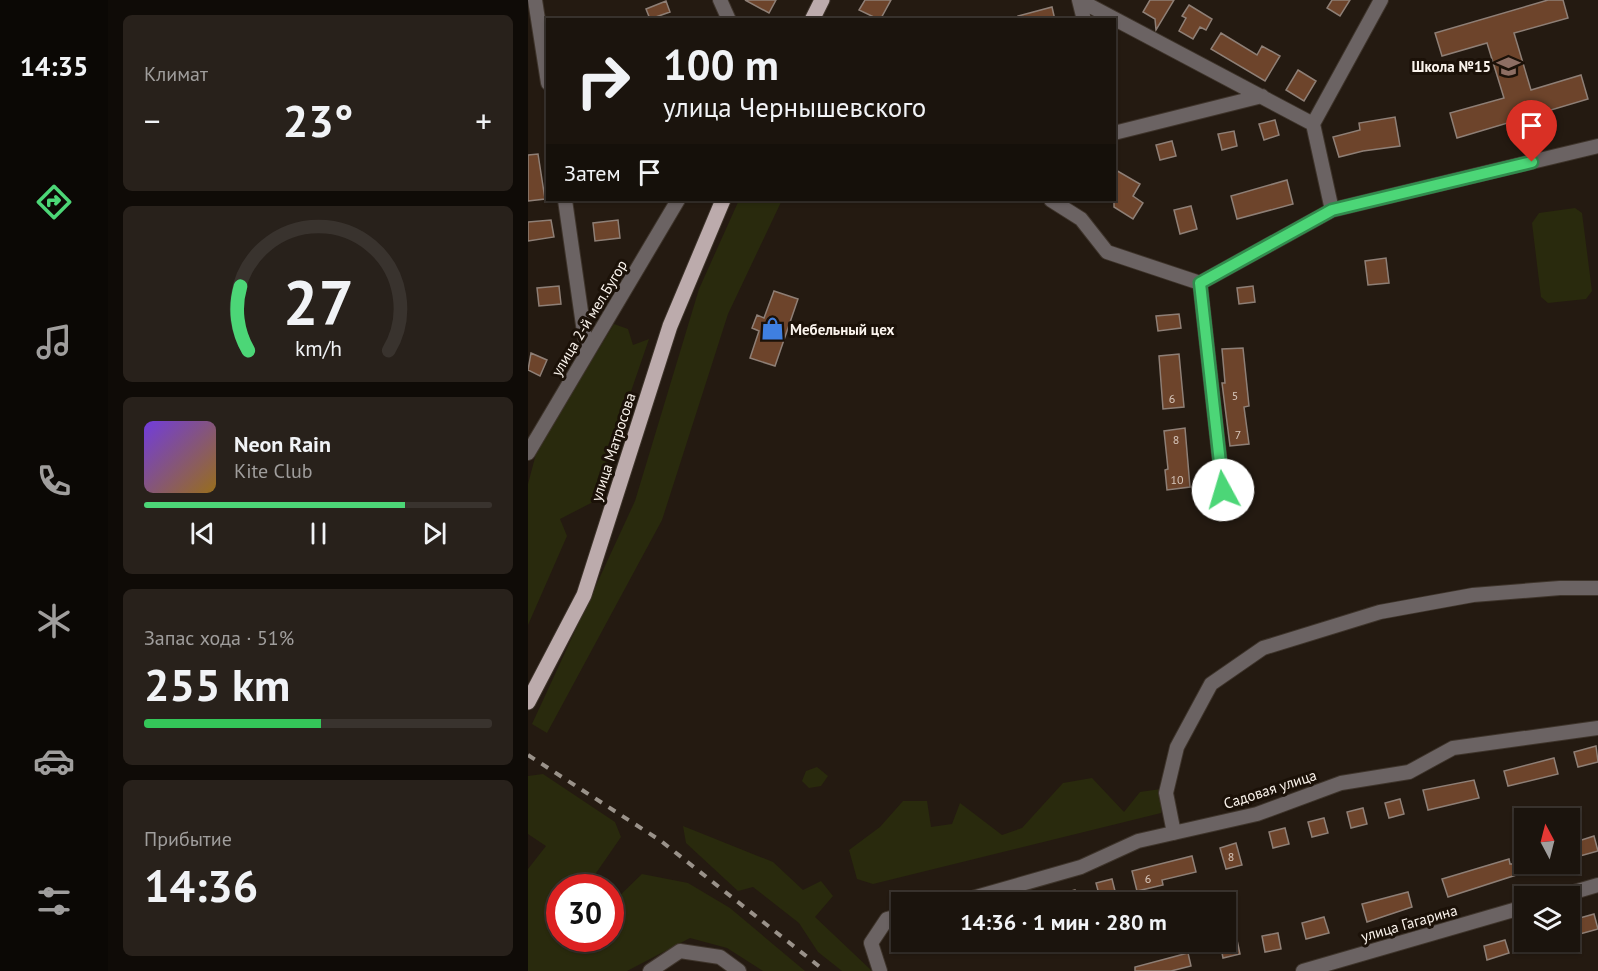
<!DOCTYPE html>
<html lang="ru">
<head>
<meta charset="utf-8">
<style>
  body { margin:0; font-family:"PT Sans",sans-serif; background:#28211b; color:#f1f3f6; height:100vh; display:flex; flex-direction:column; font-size:22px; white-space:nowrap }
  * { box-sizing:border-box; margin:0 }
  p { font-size:20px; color:#a09e9d }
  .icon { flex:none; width:33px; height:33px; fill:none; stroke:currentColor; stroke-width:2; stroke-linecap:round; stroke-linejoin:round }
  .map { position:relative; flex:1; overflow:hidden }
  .panel { display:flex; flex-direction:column; gap:15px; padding:15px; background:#0f0b07; width:420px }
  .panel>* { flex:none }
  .hud { position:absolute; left:18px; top:18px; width:570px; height:183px; border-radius:0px; box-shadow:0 2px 4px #0004,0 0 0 2px #39332e; background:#1b140d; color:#f1f3f6; overflow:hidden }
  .needle { width:39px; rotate:353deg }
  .fabs { position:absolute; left:986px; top:808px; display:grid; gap:12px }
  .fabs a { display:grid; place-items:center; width:66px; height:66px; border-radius:0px; background:#1b140d; box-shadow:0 2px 4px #0004,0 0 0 2px #39332e; font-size:30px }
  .speed { position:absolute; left:18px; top:874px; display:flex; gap:12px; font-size:30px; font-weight:700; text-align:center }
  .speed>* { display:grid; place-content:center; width:78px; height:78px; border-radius:50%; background:#1b140d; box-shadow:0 2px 4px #0004,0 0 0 2px #39332e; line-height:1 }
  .speed .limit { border:9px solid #d22; background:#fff; color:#111 }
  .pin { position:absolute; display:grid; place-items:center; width:51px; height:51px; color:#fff; margin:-62px -26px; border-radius:50% 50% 50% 0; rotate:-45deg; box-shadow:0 0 6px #0007 }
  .pin .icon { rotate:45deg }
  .me { position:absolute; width:66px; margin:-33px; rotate:354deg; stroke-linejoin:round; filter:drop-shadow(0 0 4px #0008) }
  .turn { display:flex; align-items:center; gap:21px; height:126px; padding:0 18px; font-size:27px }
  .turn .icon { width:78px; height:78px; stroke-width:2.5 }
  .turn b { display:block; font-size:42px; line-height:51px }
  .then { display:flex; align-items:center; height:57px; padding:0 18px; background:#0003; gap:12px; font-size:22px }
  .big { font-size:45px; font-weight:800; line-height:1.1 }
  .panel .widget { flex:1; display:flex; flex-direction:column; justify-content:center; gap:9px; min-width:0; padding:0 21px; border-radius:9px; background:#28211b }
  .panel .dial { align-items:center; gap:0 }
  .dial svg { height:156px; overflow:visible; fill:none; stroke:#39332e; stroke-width:7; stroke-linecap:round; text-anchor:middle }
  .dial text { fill:#f1f3f6; stroke:none }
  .song { display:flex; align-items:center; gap:18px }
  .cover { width:72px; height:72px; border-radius:9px; background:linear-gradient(135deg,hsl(260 70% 55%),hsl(40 70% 35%)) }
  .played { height:6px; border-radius:3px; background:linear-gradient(90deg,#4cd677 75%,#39332e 75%) }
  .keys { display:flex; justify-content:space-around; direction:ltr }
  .heat { display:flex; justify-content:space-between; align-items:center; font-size:33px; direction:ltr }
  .charge { height:9px; border-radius:4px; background:linear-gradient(90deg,#34c759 51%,#39332e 0) }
  .trip { position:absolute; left:363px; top:892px; width:345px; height:60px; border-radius:0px; background:#1b140d; box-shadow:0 2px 4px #0004,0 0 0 2px #39332e; font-weight:800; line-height:60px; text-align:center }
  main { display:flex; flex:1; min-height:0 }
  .tabs { display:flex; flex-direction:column; width:108px; justify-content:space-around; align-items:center; background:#0b0805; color:#a09e9d }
  .tabs .icon { width:42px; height:42px }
  .tabs .selected { color:#4cd677 }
  .tabs b { font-size:27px; color:#f1f3f6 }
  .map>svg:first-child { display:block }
</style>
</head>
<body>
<main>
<nav class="tabs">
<b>14:35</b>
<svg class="icon selected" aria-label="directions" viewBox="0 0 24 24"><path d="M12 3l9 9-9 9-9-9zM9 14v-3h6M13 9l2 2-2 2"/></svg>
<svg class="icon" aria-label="music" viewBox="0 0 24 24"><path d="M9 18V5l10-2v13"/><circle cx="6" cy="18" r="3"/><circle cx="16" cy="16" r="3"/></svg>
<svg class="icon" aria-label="phone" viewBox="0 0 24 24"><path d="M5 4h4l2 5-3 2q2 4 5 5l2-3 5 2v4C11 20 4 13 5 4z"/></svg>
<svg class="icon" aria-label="climate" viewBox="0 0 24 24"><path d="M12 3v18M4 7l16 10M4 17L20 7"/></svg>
<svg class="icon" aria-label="car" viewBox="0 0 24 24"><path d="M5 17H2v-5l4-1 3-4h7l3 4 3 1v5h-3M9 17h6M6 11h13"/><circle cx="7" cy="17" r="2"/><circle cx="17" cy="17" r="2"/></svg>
<svg class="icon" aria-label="filters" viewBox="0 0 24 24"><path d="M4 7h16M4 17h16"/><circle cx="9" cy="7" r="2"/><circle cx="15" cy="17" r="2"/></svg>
</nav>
<section class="panel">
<div class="widget"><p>Климат</p>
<div class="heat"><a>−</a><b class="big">23°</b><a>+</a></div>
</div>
<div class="widget dial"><svg viewBox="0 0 100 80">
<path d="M14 69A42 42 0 1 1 86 69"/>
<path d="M14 69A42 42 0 0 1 10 36" stroke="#4cd677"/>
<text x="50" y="56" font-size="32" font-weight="700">27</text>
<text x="50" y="72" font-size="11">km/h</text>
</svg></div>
<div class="widget">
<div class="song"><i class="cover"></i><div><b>Neon Rain</b><p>Kite Club</p></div></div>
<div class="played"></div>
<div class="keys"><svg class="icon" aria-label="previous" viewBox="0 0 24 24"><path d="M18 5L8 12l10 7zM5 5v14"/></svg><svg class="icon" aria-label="pause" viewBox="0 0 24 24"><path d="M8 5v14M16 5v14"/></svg><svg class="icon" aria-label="next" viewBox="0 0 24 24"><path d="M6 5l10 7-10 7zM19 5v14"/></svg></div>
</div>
<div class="widget"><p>Запас хода · 51%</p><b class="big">255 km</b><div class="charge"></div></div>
<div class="widget"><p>Прибытие</p><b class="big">14:36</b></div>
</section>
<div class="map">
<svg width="1070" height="971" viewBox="0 0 1070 971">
  <rect width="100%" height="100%" fill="#241a11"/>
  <!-- green -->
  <path fill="#292a0d" d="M 211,200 L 254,200 L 200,314 L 134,520 L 19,733 L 4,724 L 107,501 L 171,289 Z
    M 1047,208 L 1054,213 L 1064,291 L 1058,299 L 1020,303 L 1013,297 L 1004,223 L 1011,213 Z
    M 86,324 L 100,329 L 105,345 L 121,339 L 65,502 L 32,519 L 39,536 L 0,625 L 0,484 L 9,450 Z
    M 289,767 L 300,776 L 293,786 L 281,788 L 274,781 L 278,771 Z
    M 15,774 L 87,822 L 93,837 L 66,876 L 54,878 L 42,888 L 32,888 L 32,939 L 82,939 L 83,904 L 114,874 L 160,883 L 202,908 L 277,971 L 235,971 L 199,948 L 162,938 L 99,971 L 0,971 L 0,869 L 18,846 L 0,834 L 0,776 Z
    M 564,778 L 596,812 L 612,792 L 633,789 L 633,813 L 345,884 L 329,879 L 321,850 L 352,827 L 375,801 L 399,801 L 403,827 L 424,824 L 432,803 L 474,835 L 494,828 L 535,783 Z
    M 155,826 L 245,862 L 275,890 L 293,881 L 305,896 L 287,917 L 344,971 L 314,971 L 290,952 L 271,923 L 225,887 L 210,891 L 158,843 Z"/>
  <!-- building -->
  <path fill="#6d442b" stroke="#8e7f76" stroke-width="1.5" d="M 217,0 L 248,0 L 241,13 Z
    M 337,0 L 363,0 L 352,20 L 331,10 Z
    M 622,0 L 646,0 L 628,30 L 627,19 L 615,12 Z
    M 804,0 L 822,0 L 812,16 L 799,8 Z
    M 1020,0 L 1035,0 L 1040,18 L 986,33 L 1003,90 L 1053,75 L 1060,99 L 929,138 L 922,113 L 976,98 L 959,43 L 914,56 L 907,33 Z
    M 138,1 L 142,12 L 122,19 L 118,9 Z
    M 661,5 L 684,19 L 678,30 L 672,27 L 665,39 L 651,31 L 658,18 L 654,16 Z
    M 524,7 L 527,20 L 491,20 L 490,16 Z
    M 693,33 L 729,55 L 734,46 L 752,56 L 737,81 L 683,49 Z
    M 770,70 L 788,81 L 776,101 L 758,90 Z
    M 867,117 L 872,146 L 835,151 L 811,157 L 805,137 L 832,130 L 831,123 Z
    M 747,120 L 751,135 L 736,140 L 731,124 Z
    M 706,131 L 709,146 L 694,150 L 690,134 Z
    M 644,141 L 648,156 L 632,160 L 628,145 Z
    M 10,154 L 17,199 L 0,201 L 0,155 Z
    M 586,169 L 612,184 L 605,196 L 615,203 L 605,219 L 586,207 Z
    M 759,180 L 765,204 L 709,219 L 703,196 Z
    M 663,206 L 669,229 L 652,234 L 646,210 Z
    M 23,220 L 26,237 L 0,241 L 0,222 Z
    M 90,220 L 92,238 L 67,241 L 65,223 Z
    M 858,258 L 861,283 L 840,285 L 837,261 Z
    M 31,286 L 33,304 L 11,306 L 9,288 Z
    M 725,286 L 727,302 L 711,304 L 709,288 Z
    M 246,291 L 270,299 L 247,366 L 222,358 L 231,331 L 224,328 L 229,315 L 236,318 Z
    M 651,314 L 653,328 L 630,331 L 628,316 Z
    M 715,348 L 721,406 L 716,407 L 721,444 L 702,446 L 694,383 L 697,383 L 694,349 Z
    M 3,353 L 19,360 L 12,376 L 0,370 Z
    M 651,354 L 656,407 L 635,409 L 631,356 Z
    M 657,428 L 662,487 L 639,490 L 637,470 L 640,469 L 636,431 Z
    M 706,496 L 709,513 L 686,516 L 684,499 Z
    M 1068,746 L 1070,762 L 1050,767 L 1046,752 Z
    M 1026,758 L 1030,774 L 980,786 L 976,771 Z
    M 946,780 L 951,798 L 900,810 L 895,790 Z
    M 872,799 L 876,814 L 861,818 L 857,803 Z
    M 835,808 L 839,824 L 823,828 L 819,812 Z
    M 796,818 L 800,833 L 784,837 L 780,822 Z
    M 757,828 L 761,844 L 745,848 L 741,832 Z
    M 1066,836 L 1070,851 L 1041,859 L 1041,844 Z
    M 708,843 L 714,865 L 698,869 L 692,848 Z
    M 664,856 L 668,872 L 634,880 L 635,885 L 609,891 L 604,871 Z
    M 981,859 L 982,864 L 1013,864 L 1013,867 L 920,897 L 914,879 Z
    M 584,879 L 588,895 L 572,898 L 568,883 Z
    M 547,890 L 550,901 L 512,903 L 511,900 Z
    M 880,892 L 884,907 L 839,922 L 834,904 Z
    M 1066,914 L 1070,929 L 1041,937 L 1041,921 Z
    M 796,917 L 801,933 L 778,939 L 774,923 Z
    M 750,933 L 753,949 L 737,952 L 734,936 Z
    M 709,940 L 712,954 L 695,958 L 692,943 Z
    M 977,940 L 981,953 L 959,960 L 956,946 Z
    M 660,953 L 663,966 L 643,971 L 607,971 L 607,967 Z"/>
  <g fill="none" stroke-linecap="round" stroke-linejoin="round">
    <defs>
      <path id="minor" d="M 7,0 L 20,83
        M 192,0 L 201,20
        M 551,0 L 785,124
        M 551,0 L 556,20
        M 586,133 L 734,96
        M 37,200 L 59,353
        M 523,200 L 553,219 L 579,252 L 672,283 L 804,210 L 1070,146
        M 804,210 L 785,124 L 853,0
        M 672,283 L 695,490
        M 0,453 L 150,200
        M 646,833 L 638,793 L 649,747 L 683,684 L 735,648 L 852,612 L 945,595 L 1032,588 L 1070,588
        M 1029,897 L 1070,885
        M 427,903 L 553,867 L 610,841 L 729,814 L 813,783 L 881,772 L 925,748 L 1070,728
        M 122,971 L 152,951 L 192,957 L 211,971
        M 352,971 L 343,943 L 359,919 L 374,915
        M 775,971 L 996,907"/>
      <path id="major" d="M 284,20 L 294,0
        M 0,702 L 56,595 L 142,326 L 195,200"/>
    </defs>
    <!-- minor casing -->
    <use href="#minor" stroke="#3e342b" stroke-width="16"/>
    <!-- major casing -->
    <use href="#major" stroke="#3e342b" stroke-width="17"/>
    <!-- minor -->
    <use href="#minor" stroke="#6b6363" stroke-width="14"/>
    <!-- major -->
    <use href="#major" stroke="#bcabac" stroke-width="15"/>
    <!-- rail -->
    <path stroke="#9a928a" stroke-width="4" stroke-dasharray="8 8" stroke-linecap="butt" d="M 0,755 L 133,841 L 297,971"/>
  </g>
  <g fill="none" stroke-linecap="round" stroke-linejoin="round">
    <defs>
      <path id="route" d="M 695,490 L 672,283 L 804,210 L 1004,162"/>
    </defs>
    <!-- route casing -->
    <use href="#route" stroke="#318b4d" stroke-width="15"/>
    <!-- route -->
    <use href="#route" stroke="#4cd677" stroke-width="10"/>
  </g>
  <!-- icons -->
  <defs>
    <symbol id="school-bare" viewBox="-9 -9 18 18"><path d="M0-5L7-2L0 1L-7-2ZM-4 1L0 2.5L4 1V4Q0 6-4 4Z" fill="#8d6e63" stroke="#1b1108" stroke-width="2.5" paint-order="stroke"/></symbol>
    <symbol id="shop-bare" viewBox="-9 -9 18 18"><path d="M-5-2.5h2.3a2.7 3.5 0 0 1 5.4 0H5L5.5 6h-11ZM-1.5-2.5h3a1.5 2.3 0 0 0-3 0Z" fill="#3f7fe0" stroke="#1b1108" stroke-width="2.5" paint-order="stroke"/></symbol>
  </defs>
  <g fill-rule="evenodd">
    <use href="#school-bare" x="964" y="50" width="33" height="33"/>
    <use href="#shop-bare" x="228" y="312" width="33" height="33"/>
  </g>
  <g text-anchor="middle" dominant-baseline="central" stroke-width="6" stroke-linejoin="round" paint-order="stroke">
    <!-- number labels -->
    <g font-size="12" fill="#d7c7bc">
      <text x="707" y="395">5</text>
      <text x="644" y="398">6</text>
      <text x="710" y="434">7</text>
      <text x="648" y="439">8</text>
      <text x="649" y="479">10</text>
      <text x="703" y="856">8</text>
      <text x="620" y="878">6</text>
    </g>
    <!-- poi labels -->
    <g font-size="15" font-weight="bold" fill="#faf3ec" stroke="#1b1108" text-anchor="end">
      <text x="963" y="66">Школа №15</text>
      <text x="262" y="329" text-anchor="start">Мебельный цех</text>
    </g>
    <!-- street labels -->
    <g font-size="15" fill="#faf3ec" stroke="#1b1108">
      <text transform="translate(61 318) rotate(-59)">улица 2-й мел.Бугор</text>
      <text transform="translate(85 447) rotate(-72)">улица Матросова</text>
      <text transform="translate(742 789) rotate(-18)">Садовая улица</text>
      <text transform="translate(881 923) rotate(-16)">улица Гагарина</text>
    </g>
  </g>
</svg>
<div class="fabs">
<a><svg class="needle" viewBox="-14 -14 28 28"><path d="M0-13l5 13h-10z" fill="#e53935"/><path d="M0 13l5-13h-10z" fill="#a09e9d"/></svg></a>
<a><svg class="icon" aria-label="layers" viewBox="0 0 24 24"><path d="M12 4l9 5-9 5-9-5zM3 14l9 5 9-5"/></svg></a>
</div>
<div class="speed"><div class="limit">30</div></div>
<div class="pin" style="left:1004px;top:162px;background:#d93025"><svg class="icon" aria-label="arrive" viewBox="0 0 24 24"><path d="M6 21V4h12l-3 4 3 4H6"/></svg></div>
<svg class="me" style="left:695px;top:490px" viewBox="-20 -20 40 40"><circle r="19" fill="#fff"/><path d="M0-13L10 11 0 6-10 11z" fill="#4cd677"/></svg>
<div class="trip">14:36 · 1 мин · 280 m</div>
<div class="hud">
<div class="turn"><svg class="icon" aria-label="right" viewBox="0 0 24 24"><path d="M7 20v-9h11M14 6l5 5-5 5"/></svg><div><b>100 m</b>улица Чернышевского</div></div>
<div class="then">Затем<svg class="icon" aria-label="arrive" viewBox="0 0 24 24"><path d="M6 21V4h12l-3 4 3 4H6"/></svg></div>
</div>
</div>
</main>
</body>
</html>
